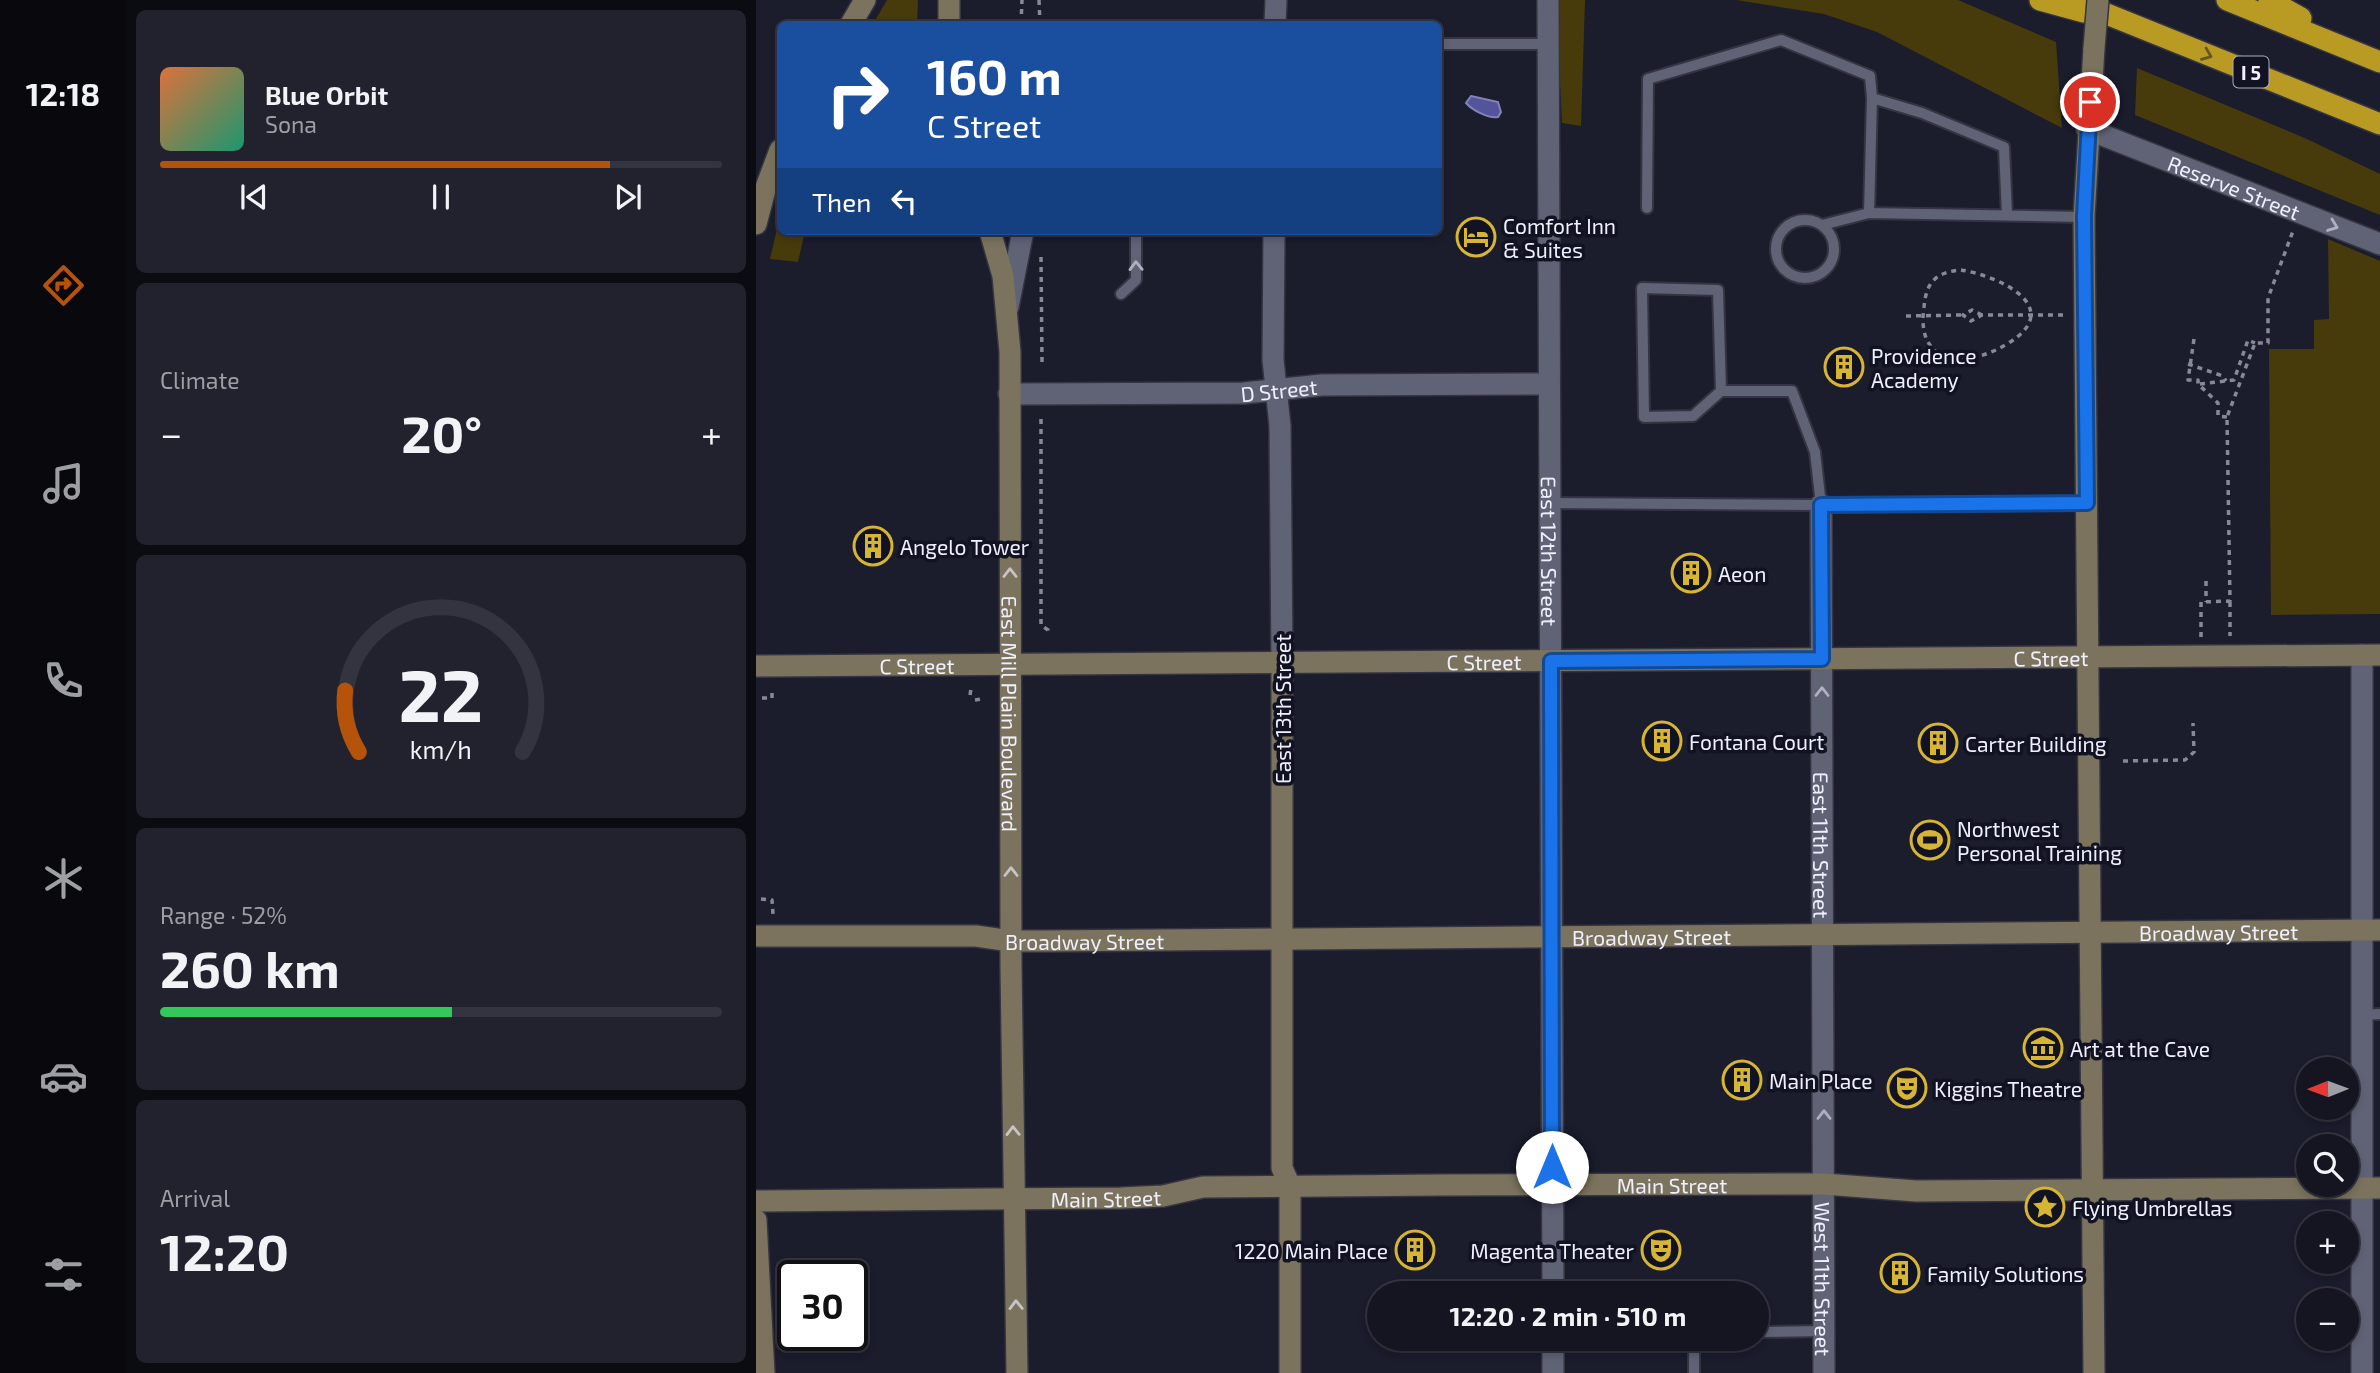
<!DOCTYPE html>
<html lang="en">
<head>
<meta charset="utf-8">
<style>
  body { margin:0; font-family:"Exo 2",sans-serif; background:#21222e; color:#f1f3f6; height:100vh; display:flex; flex-direction:column; font-size:26px; white-space:nowrap }
  * { box-sizing:border-box; margin:0 }
  p { font-size:23px; color:#9d9fa5 }
  .icon { flex:none; width:38px; height:38px; fill:none; stroke:currentColor; stroke-width:2; stroke-linecap:round; stroke-linejoin:round }
  .map { position:relative; flex:1; overflow:hidden }
  .side { display:flex; flex-direction:column; gap:10px; padding:10px; background:#0b0c12; width:630px }
  .side>* { flex:none }
  .hud { position:absolute; left:21px; top:21px; width:665px; height:214px; border-radius:10px; box-shadow:0 4px 10px #0003,0 0 0 2px #33343f; background:#1a4fa0; color:#fff; overflow:hidden }
  .needle { width:46px; rotate:269deg }
  .buttons { position:absolute; left:1540px; top:1057px; display:grid; gap:14px }
  .buttons a { display:grid; place-items:center; width:63px; height:63px; border-radius:50%; background:#141521; box-shadow:0 4px 10px #0003,0 0 0 2px #33343f; font-size:35px }
  .speed { position:absolute; left:21px; top:1260px; display:flex; gap:14px; font-size:35px; font-weight:700; text-align:center }
  .speed>* { display:grid; place-content:center; width:91px; height:91px; border-radius:50%; background:#141521; box-shadow:0 4px 10px #0003,0 0 0 2px #33343f; line-height:1 }
  .speed .limit { border:4px solid #111; border-radius:10px; background:#fff; color:#111 }
  .pin { position:absolute; display:grid; place-items:center; width:60px; height:60px; color:#fff; margin:-30px; border:4px solid #fff; border-radius:50%; box-shadow:0 2px 7px #0007 }
  .me { position:absolute; width:77px; margin:-38px; rotate:0deg; stroke-linejoin:round; filter:drop-shadow(0 0 5px #0008) }
  .turn { display:flex; align-items:center; gap:24px; height:147px; padding:0 35px; font-size:32px }
  .turn .icon { width:91px; height:91px; stroke-width:2.5 }
  .turn b { display:block; font-size:49px; line-height:60px }
  .then { display:flex; align-items:center; height:66px; padding:0 35px; background:#0003; gap:14px; font-size:26px }
  .big { font-size:52px; font-weight:700; line-height:1.1 }
  .side .tile { flex:1; display:flex; flex-direction:column; justify-content:center; gap:10px; min-width:0; padding:0 24px; border-radius:10px; background:#21222e }
  .side .dial { align-items:center; gap:0 }
  .dial svg { height:182px; overflow:visible; fill:none; stroke:#33343f; stroke-width:7; stroke-linecap:round; text-anchor:middle }
  .dial text { fill:#f1f3f6; stroke:none }
  .song { display:flex; align-items:center; gap:21px }
  .cover { width:84px; height:84px; border-radius:10px; background:linear-gradient(135deg,hsl(20 70% 55%),hsl(160 70% 35%)) }
  .played { height:7px; border-radius:4px; background:linear-gradient(90deg,#b45309 80%,#33343f 80%) }
  .keys { display:flex; justify-content:space-around; direction:ltr }
  .heat { display:flex; justify-content:space-between; align-items:center; font-size:38px; direction:ltr }
  .charge { height:10px; border-radius:5px; background:linear-gradient(90deg,#34c759 52%,#33343f 0) }
  .trip { position:absolute; left:611px; top:1281px; width:402px; height:70px; border-radius:35px; background:#141521; box-shadow:0 4px 10px #0003,0 0 0 2px #33343f; font-weight:700; line-height:70px; text-align:center }
  main { display:flex; flex:1; min-height:0 }
  .tab-bar { display:flex; flex-direction:column; width:126px; justify-content:space-around; align-items:center; background:#08080d; color:#9d9fa5 }
  .tab-bar .icon { width:49px; height:49px }
  .tab-bar .active { color:#b45309 }
  .tab-bar b { font-size:32px; color:#f1f3f6 }
  .map>svg:first-child { display:block }
</style>
</head>
<body>
<main>
<nav class="tab-bar">
<b>12:18</b>
<svg class="icon active" aria-label="directions" viewBox="0 0 24 24"><path d="M12 3l9 9-9 9-9-9zM9 14v-3h6M13 9l2 2-2 2"/></svg>
<svg class="icon" aria-label="music" viewBox="0 0 24 24"><path d="M9 18V5l10-2v13"/><circle cx="6" cy="18" r="3"/><circle cx="16" cy="16" r="3"/></svg>
<svg class="icon" aria-label="phone" viewBox="0 0 24 24"><path d="M5 4h4l2 5-3 2q2 4 5 5l2-3 5 2v4C11 20 4 13 5 4z"/></svg>
<svg class="icon" aria-label="climate" viewBox="0 0 24 24"><path d="M12 3v18M4 7l16 10M4 17L20 7"/></svg>
<svg class="icon" aria-label="car" viewBox="0 0 24 24"><path d="M5 17H2v-5l4-1 3-4h7l3 4 3 1v5h-3M9 17h6M6 11h13"/><circle cx="7" cy="17" r="2"/><circle cx="17" cy="17" r="2"/></svg>
<svg class="icon" aria-label="filters" viewBox="0 0 24 24"><path d="M4 7h16M4 17h16"/><circle cx="9" cy="7" r="2"/><circle cx="15" cy="17" r="2"/></svg>
</nav>
<section class="side">
<div class="tile">
<div class="song"><i class="cover"></i><div><b>Blue Orbit</b><p>Sona</p></div></div>
<div class="played"></div>
<div class="keys"><svg class="icon" aria-label="previous" viewBox="0 0 24 24"><path d="M18 5L8 12l10 7zM5 5v14"/></svg><svg class="icon" aria-label="pause" viewBox="0 0 24 24"><path d="M8 5v14M16 5v14"/></svg><svg class="icon" aria-label="next" viewBox="0 0 24 24"><path d="M6 5l10 7-10 7zM19 5v14"/></svg></div>
</div>
<div class="tile"><p>Climate</p>
<div class="heat"><a>−</a><b class="big">20°</b><a>+</a></div>
</div>
<div class="tile dial"><svg viewBox="0 0 100 80">
<path d="M14 69A42 42 0 1 1 86 69"/>
<path d="M14 69A42 42 0 0 1 8 42" stroke="#b45309"/>
<text x="50" y="56" font-size="32" font-weight="700">22</text>
<text x="50" y="72" font-size="11">km/h</text>
</svg></div>
<div class="tile"><p>Range · 52%</p><b class="big">260 km</b><div class="charge"></div></div>
<div class="tile"><p>Arrival</p><b class="big">12:20</b></div>
</section>
<div class="map">
<svg width="1624" height="1373" viewBox="0 0 1624 1373">
  <rect width="100%" height="100%" fill="#1b1c2c"/>
  <!-- green -->
  <path fill="#473b0c" d="M 131,0 L 162,0 L 161,24 L 117,24 Z
    M 800,0 L 829,0 L 825,126 L 806,123 Z
    M 980,0 L 1202,0 L 1300,42 L 1306,128 L 1121,32 L 1068,14 Z
    M 1381,68 L 1551,139 L 1624,174 L 1624,215 L 1379,115 Z
    M 24,216 L 24,231 L 49,231 L 42,262 L 14,259 Z
    M 1572,239 L 1624,261 L 1624,614 L 1515,615 L 1513,349 L 1558,349 L 1558,320 L 1573,319 Z"/>
  <!-- water -->
  <path fill="#53549a" stroke="#8283b7" stroke-width="2" d="M 715,96 L 742,102 L 745,112 L 742,117 C 733,119 716,110 710,103 Z"/>
  <g fill="none" stroke-linecap="round" stroke-linejoin="round">
    <defs>
      <path id="lane" d="M 682,44 L 792,44
        M 891,208 L 892,79 L 1025,40 L 1114,76 L 1116,98
        M 1113,213 L 1116,98 L 1166,113 L 1248,147 L 1251,215
        M1020 249a29 29 0 1 1 58 0a29 29 0 1 1-58 0Z
        M 1066,225 L 1113,213 L 1328,217
        M 365,294 L 380,280 L 380,231
        M 965,391 L 962,290 L 886,288 L 888,417 L 937,416 L 965,391 L 1036,391 L 1059,452 L 1065,505
        M 794,503 L 1065,505 L 1331,503
        M 1606,1015 L 1624,1014
        M 1001,1332 L 1068,1331
        M 938,1373 L 938,1339"/>
      <g id="street">
        <path id="s1" d="M 792,0 L 797,1293"/>
        <path d="M 519,24 L 520,0"/>
        <path id="s2" d="M 1331,129 L 1624,244"/>
        <path d="M 518,231 L 517,360 L 524,426 L 526,662"/>
        <path d="M 252,307 L 267,231"/>
        <path id="s3" d="M 253,394 L 488,393 L 566,385 L 793,384"/>
        <path id="s4" d="M 1065,505 L 1068,1373"/>
        <path d="M 797,1339 L 797,1373"/>
        <path d="M 1606,1373 L 1606,655"/>
      </g>
      <g id="secondary">
        <path d="M 95,24 L 109,0"/>
        <path d="M 193,24 L 193,0"/>
        <path d="M 0,224 L 9,190 L 24,150"/>
        <path id="s5" d="M 234,231 L 247,276 L 254,352 L 255,967 L 261,1373"/>
        <path d="M 526,662 L 526,1168 L 534,1186 L 534,1373"/>
        <path id="s6" d="M 0,666 L 1624,655"/>
        <path id="s7" d="M 0,936 L 220,936 L 255,941 L 288,941 L 1624,930"/>
        <path id="s8" d="M 0,1201 L 365,1198 L 407,1196 L 447,1187 L 685,1185 L 1068,1184 L 1160,1191 L 1624,1188"/>
        <path d="M 0,1220 L 8,1373"/>
        <path d="M 1338,1373 L 1328,217 L 1338,48"/>
      </g>
      <path id="highway" d="M 1284,0 L 1328,12
        M 1316,0 L 1624,124
        M 1471,0 L 1624,62
        M 1513,0 L 1545,18"/>
    </defs>
    <!-- lane casing -->
    <use href="#lane" stroke="#353542" stroke-width="14"/>
    <!-- street casing -->
    <use href="#street" stroke="#353542" stroke-width="24"/>
    <!-- secondary casing -->
    <use href="#secondary" stroke="#353542" stroke-width="24"/>
    <!-- highway casing -->
    <use href="#highway" stroke="#353542" stroke-width="24"/>
    <!-- path -->
    <path stroke="#888997" stroke-width="3.5" stroke-dasharray="5 5" stroke-linecap="butt" d="M 283,0 L 284,24
      M 265,24 L 266,0
      M 285,257 L 286,363
      M 1205,270 C 1244,276 1311,308 1251,344 C 1212,368 1159,367 1168,307 C 1169,297 1171,285 1180,278 C 1188,272 1196,271 1205,270 Z
      M 1226,315 L 1216,310 L 1207,315 L 1215,321 L 1226,315 L 1310,315
      M 1150,316 L 1207,315
      M 1438,339 L 1432,380 L 1442,380 L 1442,384 L 1462,403 L 1462,416 L 1471,417
      M 1432,364 L 1467,376 L 1470,381
      M 1444,384 L 1478,380 L 1492,340 L 1499,343
      M 285,419 L 285,625 L 292,630 L 292,635
      M 1450,581 L 1450,602
      M 1474,602 L 1474,636
      M 1445,637 L 1445,602 L 1474,601 L 1471,417 L 1499,343 L 1512,343 L 1512,298 L 1537,231
      M 214,695 L 215,689
      M 6,698 L 16,698 L 16,691
      M 219,700 L 225,699
      M 1367,761 L 1429,760 L 1438,752 L 1437,723
      M 5,899 L 16,900 L 17,914"/>
    <!-- lane -->
    <use href="#lane" stroke="#606276" stroke-width="10"/>
    <!-- street -->
    <use href="#street" stroke="#606276" stroke-width="21"/>
    <!-- secondary -->
    <use href="#secondary" stroke="#7b735d" stroke-width="21"/>
    <!-- highway -->
    <use href="#highway" stroke="#b99b23" stroke-width="21"/>
    <defs>
      <path id="secondary-bridge" d="M 1338,48 L 1342,0"/>
    </defs>
    <!-- secondary-bridge casing -->
    <use href="#secondary-bridge" stroke="#353542" stroke-width="24" stroke-linecap="butt"/>
    <!-- secondary-bridge -->
    <use href="#secondary-bridge" stroke="#7b735d" stroke-width="21"/>
  </g>
  <!-- one-way arrows -->
  <defs><path id="oneway-chevron" d="M-2-3.5L2.5 0L-2 3.5" fill="none" stroke-width="1.6" stroke-linecap="round" stroke-linejoin="round" transform="scale(1.75)"/></defs>
  <use stroke="#665722" href="#oneway-chevron" transform="translate(1451 55) rotate(22)"/>
  <g stroke="#afb0c0">
    <use href="#oneway-chevron" transform="translate(1577 226) rotate(21)"/>
    <use href="#oneway-chevron" transform="translate(380 266) rotate(-91)"/>
    <use href="#oneway-chevron" transform="translate(1066 692) rotate(-90)"/>
    <use href="#oneway-chevron" transform="translate(1068 1115) rotate(-90)"/>
  </g>
  <g stroke="#c6c4c4">
    <use href="#oneway-chevron" transform="translate(254 573) rotate(-90)"/>
    <use href="#oneway-chevron" transform="translate(255 872) rotate(-90)"/>
    <use href="#oneway-chevron" transform="translate(257 1131) rotate(-91)"/>
    <use href="#oneway-chevron" transform="translate(260 1305) rotate(-91)"/>
  </g>
  <g fill="none" stroke-linecap="round" stroke-linejoin="round">
    <defs>
      <path id="route" d="M 796,1167 L 795,661 L 1066,659 L 1065,505 L 1331,503 L 1328,216 L 1334,102"/>
    </defs>
    <!-- route casing -->
    <use href="#route" stroke="#114b97" stroke-width="18"/>
    <!-- route -->
    <use href="#route" stroke="#1a73e8" stroke-width="12"/>
  </g>
  <!-- icons -->
  <defs>
    <symbol id="hotel-ring" viewBox="-11 -11 22 22"><circle r="9.5" fill="#121322" stroke="#d6b534" stroke-width="1.5"/><path d="M-6-4.5h1.5V1H6V5H4.5V3h-9V5H-6ZM-4 0a1.8 1.8 0 1 1 3.6 0ZM.5 0V-2.5h3Q6-2.5 6 0Z" fill="#d6b534"/></symbol>
    <symbol id="building-ring" viewBox="-11 -11 22 22"><circle r="9.5" fill="#121322" stroke="#d6b534" stroke-width="1.5"/><path d="M-4-6H4V6H1V3H-1V6H-4ZM-2.5-4.3h1.7v1.8h-1.7ZM.8-4.3h1.7v1.8H.8ZM-2.5-1h1.7V.8h-1.7ZM.8-1h1.7V.8H.8Z" fill="#d6b534"/></symbol>
    <symbol id="stadium-ring" viewBox="-11 -11 22 22"><circle r="9.5" fill="#121322" stroke="#d6b534" stroke-width="1.5"/><path d="M0-5a6.5 5 0 1 0 0 10a6.5 5 0 1 0 0-10ZM-3.5-1.8h7v3.6h-7Z" fill="#d6b534"/></symbol>
    <symbol id="museum-ring" viewBox="-11 -11 22 22"><circle r="9.5" fill="#121322" stroke="#d6b534" stroke-width="1.5"/><path d="M0-6L6-3V-2H-6V-3ZM-5-1h2V3h-2ZM-1-1h2V3h-2ZM3-1h2V3H3ZM-6 4H6V6H-6Z" fill="#d6b534"/></symbol>
    <symbol id="theatre-ring" viewBox="-11 -11 22 22"><circle r="9.5" fill="#121322" stroke="#d6b534" stroke-width="1.5"/><path d="M-5-5.5Q0-4 5-5.5V0Q5 5 0 6Q-5 5-5 0ZM-3.3-2.5H-1v1.5H-3.3ZM1-2.5H3.3v1.5H1ZM-2.8 1Q0 5.5 2.8 1Z" fill="#d6b534"/></symbol>
    <symbol id="sight-ring" viewBox="-11 -11 22 22"><circle r="9.5" fill="#121322" stroke="#d6b534" stroke-width="1.5"/><path d="M0-6L1.8-2.2L6-1.7L2.9 1.2L3.7 5.4L0 3.3L-3.7 5.4L-2.9 1.2L-6-1.7L-1.8-2.2Z" fill="#d6b534"/></symbol>
  </defs>
  <g fill-rule="evenodd">
    <use href="#hotel-ring" x="698" y="215" width="44" height="44"/>
    <use href="#building-ring" x="1066" y="345" width="44" height="44"/>
    <use href="#building-ring" x="95" y="524" width="44" height="44"/>
    <use href="#building-ring" x="913" y="551" width="44" height="44"/>
    <use href="#building-ring" x="884" y="719" width="44" height="44"/>
    <use href="#building-ring" x="1160" y="721" width="44" height="44"/>
    <use href="#stadium-ring" x="1152" y="818" width="44" height="44"/>
    <use href="#museum-ring" x="1265" y="1026" width="44" height="44"/>
    <use href="#building-ring" x="964" y="1058" width="44" height="44"/>
    <use href="#theatre-ring" x="1129" y="1066" width="44" height="44"/>
    <use href="#sight-ring" x="1267" y="1185" width="44" height="44"/>
    <use href="#building-ring" x="637" y="1228" width="44" height="44"/>
    <use href="#theatre-ring" x="883" y="1228" width="44" height="44"/>
    <use href="#building-ring" x="1122" y="1251" width="44" height="44"/>
  </g>
  <g text-anchor="middle" dominant-baseline="central" stroke-width="7" stroke-linejoin="round" paint-order="stroke">
    <!-- shield labels -->
    <rect fill="#121322" stroke="#adaebb" stroke-width="2" x="1477.5" y="56.5" width="35" height="31" rx="5"/>
    <g font-size="19" font-weight="bold" fill="#eff0fc">
      <text x="1495" y="72">I 5</text>
    </g>
    <!-- street labels -->
    <g font-size="21" fill="#eff0fc" stroke="#121322">
      <text stroke="none"><textPath href="#s2" startOffset="158">Reserve Street</textPath></text>
      <text stroke="none"><textPath href="#s3" startOffset="270">D Street</textPath></text>
      <text stroke="none"><textPath href="#s1" startOffset="551">East 12th Street</textPath></text>
      <text stroke="none"><textPath href="#s6" startOffset="1295">C Street</textPath></text>
      <text stroke="none"><textPath href="#s6" startOffset="728">C Street</textPath></text>
      <text stroke="none"><textPath href="#s6" startOffset="161">C Street</textPath></text>
      <text transform="translate(526 709) rotate(-90)">East 13th Street</text>
      <text stroke="none"><textPath href="#s5" startOffset="485">East Mill Plain Boulevard</textPath></text>
      <text stroke="none"><textPath href="#s4" startOffset="340">East 11th Street</textPath></text>
      <text stroke="none"><textPath href="#s7" startOffset="1463">Broadway Street</textPath></text>
      <text stroke="none"><textPath href="#s7" startOffset="896">Broadway Street</textPath></text>
      <text stroke="none"><textPath href="#s7" startOffset="329">Broadway Street</textPath></text>
      <text stroke="none"><textPath href="#s8" startOffset="917">Main Street</textPath></text>
      <text stroke="none"><textPath href="#s8" startOffset="350">Main Street</textPath></text>
      <text stroke="none"><textPath href="#s4" startOffset="774">West 11th Street</textPath></text>
    </g>
    <!-- poi labels -->
    <g font-size="21" fill="#eff0fc" stroke="#121322" text-anchor="start">
      <text x="747" y="225">Comfort Inn<tspan x="747" dy="24">&amp; Suites</tspan></text>
      <text x="1115" y="355">Providence<tspan x="1115" dy="24">Academy</tspan></text>
      <text x="144" y="546">Angelo Tower</text>
      <text x="962" y="573">Aeon</text>
      <text x="933" y="741">Fontana Court</text>
      <text x="1209" y="743">Carter Building</text>
      <text x="1201" y="828">Northwest<tspan x="1201" dy="24">Personal Training</tspan></text>
      <text x="1314" y="1048">Art at the Cave</text>
      <text x="1013" y="1080">Main Place</text>
      <text x="1178" y="1088">Kiggins Theatre</text>
      <text x="1316" y="1207">Flying Umbrellas</text>
      <text x="632" y="1250" text-anchor="end">1220 Main Place</text>
      <text x="878" y="1250" text-anchor="end">Magenta Theater</text>
      <text x="1171" y="1273">Family Solutions</text>
    </g>
  </g>
</svg>
<div class="buttons">
<a><svg class="needle" viewBox="-14 -14 28 28"><path d="M0-13l5 13h-10z" fill="#e53935"/><path d="M0 13l5-13h-10z" fill="#9d9fa5"/></svg></a>
<a><svg class="icon" aria-label="search" viewBox="0 0 24 24"><circle cx="10" cy="10" r="6"/><path d="M15 15l6 6"/></svg></a>
<a>+</a>
<a>−</a>
</div>
<div class="speed"><div class="limit">30</div></div>
<div class="pin" style="left:1334px;top:102px;background:#d93025"><svg class="icon" aria-label="arrive" viewBox="0 0 24 24"><path d="M6 21V4h12l-3 4 3 4H6"/></svg></div>
<svg class="me" style="left:796px;top:1167px" viewBox="-20 -20 40 40"><circle r="19" fill="#fff"/><path d="M0-13L10 11 0 6-10 11z" fill="#1a73e8"/></svg>
<div class="trip">12:20 · 2 min · 510 m</div>
<div class="hud">
<div class="turn"><svg class="icon" aria-label="right" viewBox="0 0 24 24"><path d="M7 20v-9h11M14 6l5 5-5 5"/></svg><div><b>160 m</b>C Street</div></div>
<div class="then">Then<svg class="icon" aria-label="left" viewBox="0 0 24 24"><path d="M17 20v-9H6M10 6l-5 5 5 5"/></svg></div>
</div>
</div>
</main>
</body>
</html>
